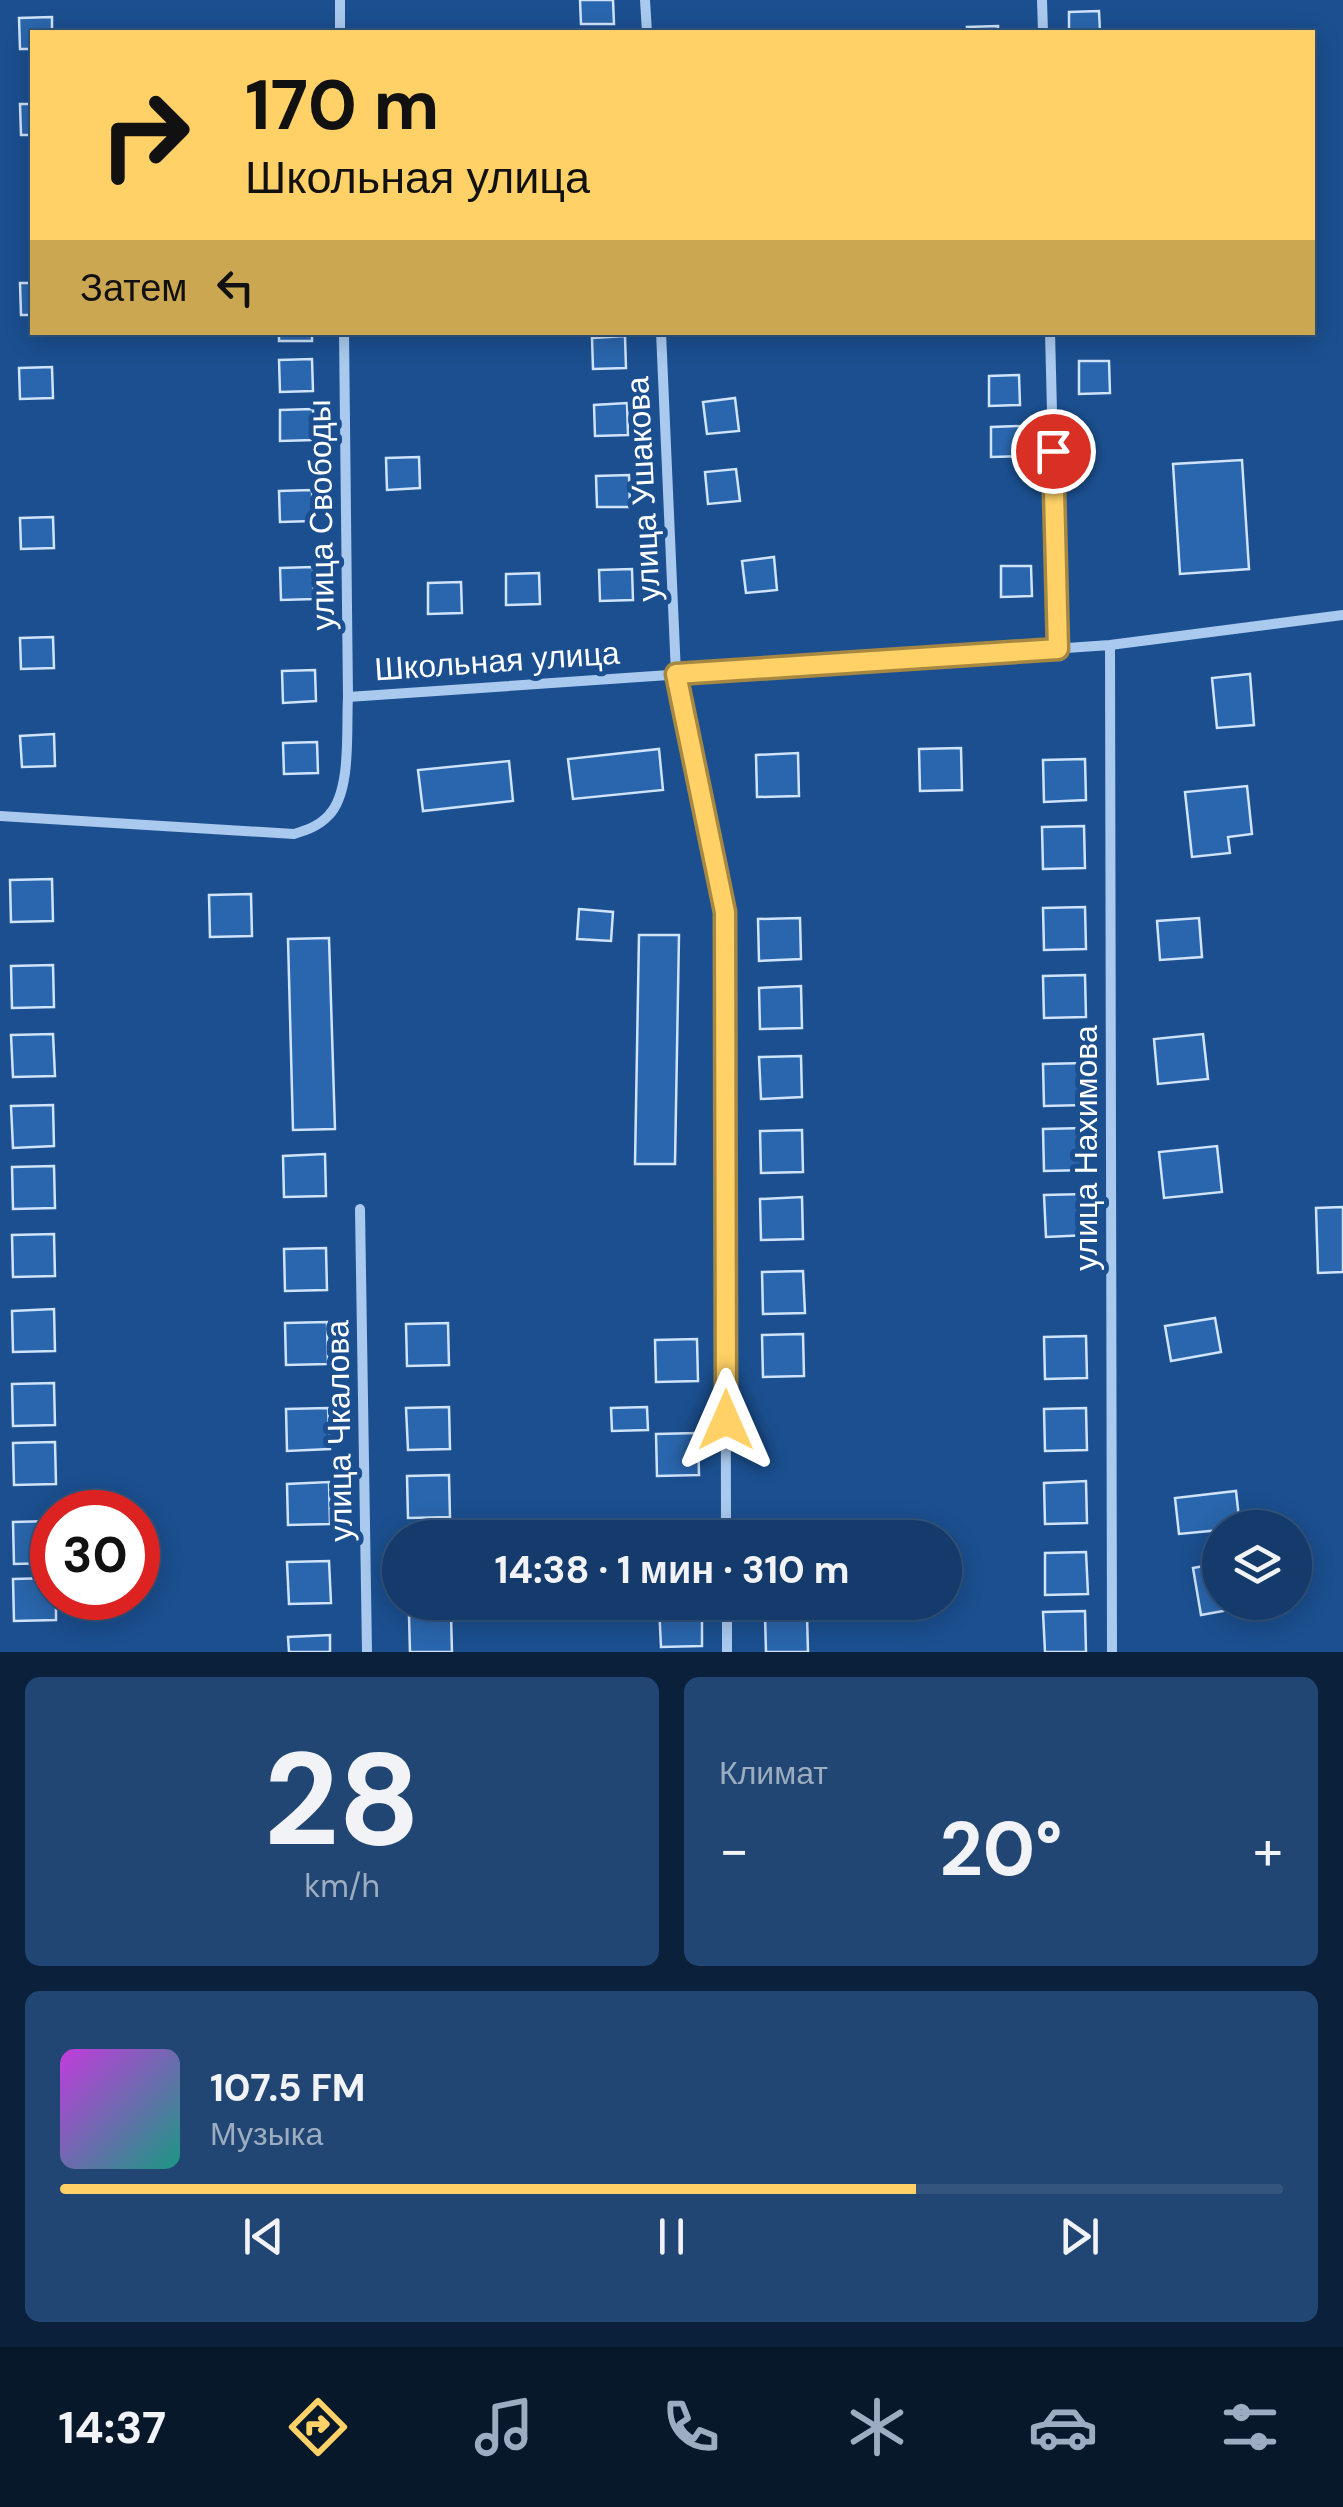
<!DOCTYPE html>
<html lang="ru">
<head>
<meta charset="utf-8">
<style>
  body { margin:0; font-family:"DM Sans",sans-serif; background:#214673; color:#f1f3f6; height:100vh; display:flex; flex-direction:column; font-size:38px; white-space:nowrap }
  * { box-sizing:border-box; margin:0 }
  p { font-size:32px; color:#9dadc1 }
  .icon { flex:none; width:55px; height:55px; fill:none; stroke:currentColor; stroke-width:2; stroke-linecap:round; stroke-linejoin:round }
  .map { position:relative; height:1652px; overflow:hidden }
  .side { display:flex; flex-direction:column; gap:25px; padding:25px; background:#0b203b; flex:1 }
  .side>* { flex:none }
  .banner { position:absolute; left:30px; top:30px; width:1285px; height:305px; border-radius:0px; box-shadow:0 5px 25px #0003,0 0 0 2px #33557e; background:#ffd166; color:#111; overflow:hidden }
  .tools { position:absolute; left:1202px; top:1510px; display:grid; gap:20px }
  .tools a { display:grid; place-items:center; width:110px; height:110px; border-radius:50%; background:#143b6b; box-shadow:0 5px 25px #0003,0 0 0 2px #33557e; font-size:50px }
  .speed { position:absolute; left:30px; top:1490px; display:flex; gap:20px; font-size:50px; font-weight:700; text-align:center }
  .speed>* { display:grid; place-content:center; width:130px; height:130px; border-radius:50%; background:#143b6b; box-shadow:0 5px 25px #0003,0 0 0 2px #33557e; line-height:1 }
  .speed .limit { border:15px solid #d22; background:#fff; color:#111 }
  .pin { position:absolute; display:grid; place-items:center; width:85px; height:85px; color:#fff; margin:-42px; border:5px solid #fff; border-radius:50%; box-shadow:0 2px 10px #0007 }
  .me { position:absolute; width:110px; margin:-55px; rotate:0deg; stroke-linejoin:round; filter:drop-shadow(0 0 8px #0008) }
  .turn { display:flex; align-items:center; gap:35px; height:210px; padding:0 50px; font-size:45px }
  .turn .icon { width:130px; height:130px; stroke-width:2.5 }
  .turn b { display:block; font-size:70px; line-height:85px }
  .then { display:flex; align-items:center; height:95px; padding:0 50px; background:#0003; gap:20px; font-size:38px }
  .big { font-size:75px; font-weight:700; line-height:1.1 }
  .side .tile { flex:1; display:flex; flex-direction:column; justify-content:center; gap:15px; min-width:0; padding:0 35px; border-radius:15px; background:#214673 }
  .side .dial { align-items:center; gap:0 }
  .dial b { font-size:130px; line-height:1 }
  .song { display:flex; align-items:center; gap:30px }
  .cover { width:120px; height:120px; border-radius:15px; background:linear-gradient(135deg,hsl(290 70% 55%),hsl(170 70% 35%)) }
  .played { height:10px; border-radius:5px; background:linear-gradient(90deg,#ffd166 70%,#33557e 70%) }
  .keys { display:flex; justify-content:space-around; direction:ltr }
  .heat { display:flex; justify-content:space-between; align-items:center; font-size:55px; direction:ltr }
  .side .tiles { flex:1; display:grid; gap:25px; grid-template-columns:1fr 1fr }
  .tile:last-child { grid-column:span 2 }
  .trip { position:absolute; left:382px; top:1520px; width:580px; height:100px; border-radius:50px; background:#143b6b; box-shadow:0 5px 25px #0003,0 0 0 2px #33557e; font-weight:700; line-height:100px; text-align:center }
  .tabs { display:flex; height:160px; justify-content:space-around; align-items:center; background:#08182b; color:#9dadc1 }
  .tabs .icon { width:70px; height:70px }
  .tabs .on { color:#ffd166 }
  .tabs b { font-size:45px; color:#f1f3f6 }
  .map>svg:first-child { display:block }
</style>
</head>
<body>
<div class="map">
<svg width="1343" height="1652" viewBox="0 0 1343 1652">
  <rect width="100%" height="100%" fill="#1b4f8f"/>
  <!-- building -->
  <path fill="#2a66ad" stroke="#cfe3fa" stroke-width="2.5" d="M 580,0 L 613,0 L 614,24 L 581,24 Z
    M 1099,11 L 1100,32 L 1069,32 L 1069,12 Z
    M 52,17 L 52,32 L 32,32 L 32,49 L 20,49 L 19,18 Z
    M 998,26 L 998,32 L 968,32 L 967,27 Z
    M 20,104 L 32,104 L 32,135 L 21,135 Z
    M 20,283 L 32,283 L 32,315 L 21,315 Z
    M 279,332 L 312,332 L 312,341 L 279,341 Z
    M 625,336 L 626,368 L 593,369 L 592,338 Z
    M 312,359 L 313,391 L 280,392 L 279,360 Z
    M 1079,361 L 1109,361 L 1110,393 L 1079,394 Z
    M 52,367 L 53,398 L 20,399 L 19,368 Z
    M 1019,375 L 1020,405 L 989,406 L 989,376 Z
    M 735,398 L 739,431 L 707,434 L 703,402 Z
    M 627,403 L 628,435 L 595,436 L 594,405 Z
    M 313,409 L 314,440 L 280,441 L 280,410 Z
    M 1021,426 L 1022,456 L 991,457 L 991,427 Z
    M 419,457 L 420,488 L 387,490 L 386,458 Z
    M 1242,460 L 1249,569 L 1180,574 L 1173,464 Z
    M 736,469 L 740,501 L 708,504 L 705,472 Z
    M 629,475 L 630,507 L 597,507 L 596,476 Z
    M 312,490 L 313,521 L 280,522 L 279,491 Z
    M 53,517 L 54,548 L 21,549 L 20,518 Z
    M 774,557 L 777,590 L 746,593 L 742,561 Z
    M 1001,566 L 1031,566 L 1032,596 L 1001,597 Z
    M 313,567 L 314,599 L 281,600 L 280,568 Z
    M 632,569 L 633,600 L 600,601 L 599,570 Z
    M 539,573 L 540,604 L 506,605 L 506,574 Z
    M 461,582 L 462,613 L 428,614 L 428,583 Z
    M 53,637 L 54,668 L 21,669 L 20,638 Z
    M 315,670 L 316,701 L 283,703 L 282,671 Z
    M 1250,674 L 1254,725 L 1217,728 L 1212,678 Z
    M 54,734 L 55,766 L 22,767 L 20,736 Z
    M 317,742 L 318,773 L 284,774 L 283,743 Z
    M 961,748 L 962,790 L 920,791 L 919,749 Z
    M 659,749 L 663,790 L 573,799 L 568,759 Z
    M 798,753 L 799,796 L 757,797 L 756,755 Z
    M 1085,759 L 1086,800 L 1044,802 L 1043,760 Z
    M 509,761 L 513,801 L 423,811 L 418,770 Z
    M 1247,786 L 1252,834 L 1228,837 L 1230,853 L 1192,857 L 1185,792 Z
    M 1084,826 L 1085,868 L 1043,869 L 1042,827 Z
    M 52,879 L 53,921 L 11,922 L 10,880 Z
    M 251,894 L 252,936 L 210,937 L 209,895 Z
    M 1085,907 L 1086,949 L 1044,950 L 1043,908 Z
    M 579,909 L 613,912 L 611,941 L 577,939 Z
    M 800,918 L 801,959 L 759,961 L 758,919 Z
    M 1199,918 L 1202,957 L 1160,960 L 1157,921 Z
    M 639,935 L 679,935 L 675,1164 L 635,1164 Z
    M 329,938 L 335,1129 L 293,1130 L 288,939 Z
    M 53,965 L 54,1007 L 12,1008 L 11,966 Z
    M 1085,975 L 1086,1017 L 1044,1018 L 1043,976 Z
    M 801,986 L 802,1028 L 760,1029 L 759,988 Z
    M 53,1034 L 55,1076 L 13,1077 L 11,1035 Z
    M 1203,1034 L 1208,1079 L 1158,1084 L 1154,1039 Z
    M 801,1056 L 802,1097 L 761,1099 L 759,1057 Z
    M 1085,1063 L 1086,1105 L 1044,1106 L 1043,1064 Z
    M 53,1105 L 54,1146 L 13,1148 L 11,1106 Z
    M 1085,1128 L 1086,1170 L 1044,1171 L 1043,1129 Z
    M 802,1130 L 803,1172 L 761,1173 L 760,1131 Z
    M 1217,1146 L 1222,1192 L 1164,1198 L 1159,1152 Z
    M 325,1154 L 326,1196 L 284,1197 L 283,1156 Z
    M 54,1166 L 55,1208 L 13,1209 L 12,1167 Z
    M 1086,1194 L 1088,1235 L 1046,1237 L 1044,1195 Z
    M 802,1197 L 803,1239 L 761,1240 L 760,1199 Z
    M 1343,1207 L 1343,1272 L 1318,1273 L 1316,1208 Z
    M 54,1234 L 55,1276 L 13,1277 L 12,1235 Z
    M 326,1248 L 327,1290 L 285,1291 L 284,1249 Z
    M 803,1271 L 805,1313 L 763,1314 L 762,1272 Z
    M 54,1309 L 55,1351 L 13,1352 L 12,1311 Z
    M 1215,1318 L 1221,1352 L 1171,1361 L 1165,1326 Z
    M 327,1322 L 328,1364 L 286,1365 L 285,1323 Z
    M 448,1323 L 449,1365 L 407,1366 L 406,1324 Z
    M 803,1334 L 804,1376 L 763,1377 L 762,1335 Z
    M 1086,1336 L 1087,1378 L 1045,1379 L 1044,1337 Z
    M 697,1339 L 698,1381 L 656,1382 L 655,1340 Z
    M 54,1383 L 55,1425 L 13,1426 L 12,1384 Z
    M 449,1407 L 450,1449 L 408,1450 L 406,1408 Z
    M 647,1407 L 648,1430 L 612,1431 L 611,1408 Z
    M 328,1408 L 330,1449 L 287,1451 L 286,1409 Z
    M 1086,1408 L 1087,1450 L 1045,1451 L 1044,1409 Z
    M 698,1433 L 699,1475 L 657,1476 L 656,1434 Z
    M 55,1442 L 56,1484 L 14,1485 L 13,1443 Z
    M 449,1475 L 450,1517 L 408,1518 L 407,1476 Z
    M 1086,1481 L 1087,1523 L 1045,1524 L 1044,1483 Z
    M 329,1482 L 330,1524 L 288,1525 L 287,1484 Z
    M 1236,1491 L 1240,1527 L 1220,1528 L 1220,1530 L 1179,1534 L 1175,1498 Z
    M 52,1521 L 52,1563 L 14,1564 L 13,1522 Z
    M 806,1531 L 806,1538 L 764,1538 L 764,1533 Z
    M 699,1532 L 699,1538 L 657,1538 L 657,1533 Z
    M 1086,1552 L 1088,1594 L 1045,1595 L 1045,1553 Z
    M 329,1561 L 331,1603 L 289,1604 L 287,1562 Z
    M 1220,1563 L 1220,1602 L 1244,1602 L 1245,1607 L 1201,1615 L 1193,1568 Z
    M 52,1578 L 52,1598 L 56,1598 L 56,1620 L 14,1621 L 13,1579 Z
    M 702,1604 L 702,1646 L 661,1647 L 659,1605 Z
    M 1085,1611 L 1086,1652 L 1045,1652 L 1043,1612 Z
    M 451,1615 L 452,1652 L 410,1652 L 409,1616 Z
    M 807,1615 L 808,1652 L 766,1652 L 765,1616 Z
    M 330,1635 L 330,1652 L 289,1652 L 288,1637 Z"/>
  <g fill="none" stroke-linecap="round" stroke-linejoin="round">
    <!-- minor -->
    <path stroke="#a9c9ee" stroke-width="10" d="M 340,0 L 340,32
      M 645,0 L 647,32
      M 1042,0 L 1043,32
      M 344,332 L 348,697
      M 661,332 L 676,674 L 725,911 L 726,1538
      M 1050,332 L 1058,649
      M 1110,645 L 1112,1652
      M 0,816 L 294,834 C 307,830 319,826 329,815 C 352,791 346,729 348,697 L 1110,645 L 1343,615
      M 360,1209 L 367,1652
      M 727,1602 L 727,1652"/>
  </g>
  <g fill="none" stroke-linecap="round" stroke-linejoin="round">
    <defs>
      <path id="route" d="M 726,1420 L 725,912 L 676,674 L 1058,649 L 1053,451"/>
    </defs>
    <!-- route casing -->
    <use href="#route" stroke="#a68842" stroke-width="25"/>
    <!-- route -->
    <use href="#route" stroke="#ffd166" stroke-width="18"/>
  </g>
  <g text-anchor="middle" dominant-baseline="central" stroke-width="10" stroke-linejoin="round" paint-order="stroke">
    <!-- street labels -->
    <g font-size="32" fill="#fff" stroke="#1b4f8f">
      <text transform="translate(643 489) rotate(-93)">улица Ушакова</text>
      <text transform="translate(321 515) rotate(-91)">улица Свободы</text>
      <text transform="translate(497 661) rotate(-4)">Школьная улица</text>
      <text transform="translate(1086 1148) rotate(-90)">улица Нахимова</text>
      <text transform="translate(339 1431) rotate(-91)">улица Чкалова</text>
    </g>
  </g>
</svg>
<div class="tools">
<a><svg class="icon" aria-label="layers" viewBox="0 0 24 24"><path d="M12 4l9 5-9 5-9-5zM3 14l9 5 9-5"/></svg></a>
</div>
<div class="speed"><div class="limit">30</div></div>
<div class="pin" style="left:1053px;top:451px;background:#d93025"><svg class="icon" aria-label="arrive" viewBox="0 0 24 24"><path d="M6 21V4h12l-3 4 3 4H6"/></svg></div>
<svg class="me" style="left:726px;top:1420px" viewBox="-20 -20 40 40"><path d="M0-17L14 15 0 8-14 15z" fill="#ffd166" stroke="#fff" stroke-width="4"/></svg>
<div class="trip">14:38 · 1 мин · 310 m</div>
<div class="banner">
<div class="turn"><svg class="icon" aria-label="right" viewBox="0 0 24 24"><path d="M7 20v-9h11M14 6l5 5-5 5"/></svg><div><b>170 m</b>Школьная улица</div></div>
<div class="then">Затем<svg class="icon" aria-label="left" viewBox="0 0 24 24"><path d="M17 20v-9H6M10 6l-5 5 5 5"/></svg></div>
</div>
</div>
<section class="side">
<div class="tiles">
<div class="tile dial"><b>28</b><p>km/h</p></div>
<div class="tile"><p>Климат</p>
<div class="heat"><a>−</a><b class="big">20°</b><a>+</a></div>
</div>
<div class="tile">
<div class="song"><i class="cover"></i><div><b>107.5 FM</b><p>Музыка</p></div></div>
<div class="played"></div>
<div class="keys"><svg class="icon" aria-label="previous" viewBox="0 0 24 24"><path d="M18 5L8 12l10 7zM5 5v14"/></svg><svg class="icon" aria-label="pause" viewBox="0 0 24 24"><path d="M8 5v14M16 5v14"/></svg><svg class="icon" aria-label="next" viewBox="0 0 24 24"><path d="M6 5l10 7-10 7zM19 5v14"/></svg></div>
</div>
</div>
</section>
<nav class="tabs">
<b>14:37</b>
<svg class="icon on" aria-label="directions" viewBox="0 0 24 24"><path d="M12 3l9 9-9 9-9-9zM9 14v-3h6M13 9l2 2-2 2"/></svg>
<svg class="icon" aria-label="music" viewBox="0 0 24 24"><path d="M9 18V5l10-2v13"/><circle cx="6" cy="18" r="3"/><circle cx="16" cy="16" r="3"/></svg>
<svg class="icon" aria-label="phone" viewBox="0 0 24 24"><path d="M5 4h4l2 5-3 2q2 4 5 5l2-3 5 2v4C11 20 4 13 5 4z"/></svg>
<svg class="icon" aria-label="climate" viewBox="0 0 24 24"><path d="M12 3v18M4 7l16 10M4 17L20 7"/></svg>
<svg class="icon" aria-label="car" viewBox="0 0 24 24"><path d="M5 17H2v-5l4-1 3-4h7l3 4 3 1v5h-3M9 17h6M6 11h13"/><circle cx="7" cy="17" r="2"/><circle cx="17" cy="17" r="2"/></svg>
<svg class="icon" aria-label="filters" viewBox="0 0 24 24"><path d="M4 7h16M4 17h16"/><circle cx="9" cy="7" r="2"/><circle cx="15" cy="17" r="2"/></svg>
</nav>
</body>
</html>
